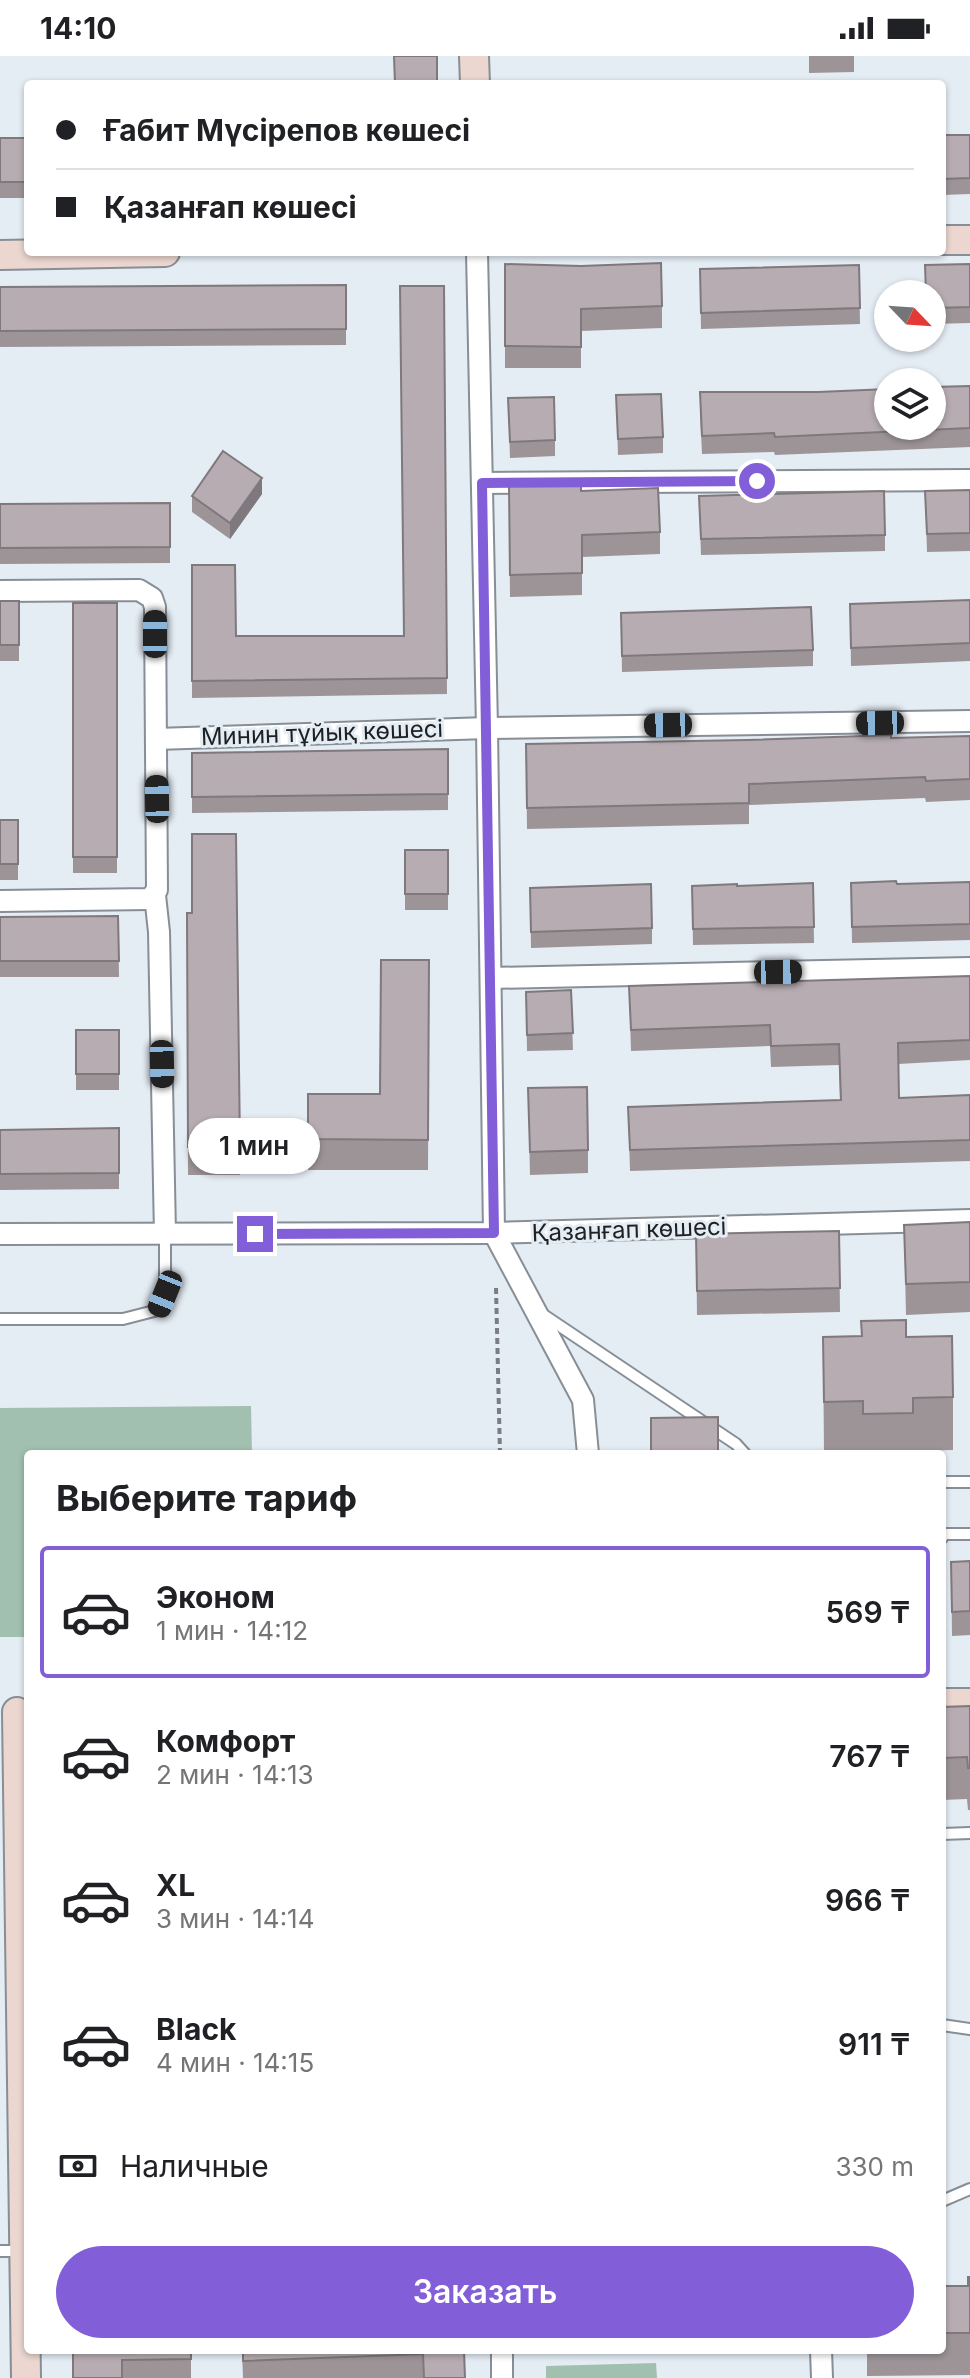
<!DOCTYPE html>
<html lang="ru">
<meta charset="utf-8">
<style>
:root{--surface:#fff;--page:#f2f2f2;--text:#202124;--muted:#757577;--line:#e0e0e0;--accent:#825ed8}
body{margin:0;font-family:Inter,sans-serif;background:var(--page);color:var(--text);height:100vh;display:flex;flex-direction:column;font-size:30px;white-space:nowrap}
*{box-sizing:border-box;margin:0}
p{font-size:26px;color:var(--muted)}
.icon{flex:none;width:44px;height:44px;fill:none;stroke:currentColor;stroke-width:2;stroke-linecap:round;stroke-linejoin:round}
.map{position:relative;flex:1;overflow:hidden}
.side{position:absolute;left:24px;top:1394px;width:922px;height:904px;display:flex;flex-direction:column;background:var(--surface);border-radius:8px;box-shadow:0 2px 6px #0004}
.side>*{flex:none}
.banner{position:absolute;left:24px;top:24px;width:922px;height:176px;border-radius:8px;box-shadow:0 2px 6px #0004;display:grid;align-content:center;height:176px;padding:0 32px;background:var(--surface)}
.needle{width:52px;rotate:115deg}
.tools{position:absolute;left:874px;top:224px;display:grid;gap:16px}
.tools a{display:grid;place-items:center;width:72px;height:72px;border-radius:50%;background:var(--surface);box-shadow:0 2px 6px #0004;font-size:40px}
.end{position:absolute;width:36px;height:36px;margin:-18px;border:10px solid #825ed8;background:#fff;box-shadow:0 0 0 4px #fff}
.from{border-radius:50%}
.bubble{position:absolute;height:56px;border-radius:28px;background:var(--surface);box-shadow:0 2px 6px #0004;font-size:26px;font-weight:600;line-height:56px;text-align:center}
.car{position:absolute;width:24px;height:48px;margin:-24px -12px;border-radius:10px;box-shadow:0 0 6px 2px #0007;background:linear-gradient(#222 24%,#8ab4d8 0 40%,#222 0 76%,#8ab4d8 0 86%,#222 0)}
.banner b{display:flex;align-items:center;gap:28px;height:76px;font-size:30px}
.banner b+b{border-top:2px solid var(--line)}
.banner i{width:20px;height:20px;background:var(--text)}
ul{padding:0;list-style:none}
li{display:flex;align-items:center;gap:24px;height:132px;margin:0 16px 12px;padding:0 16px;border:4px solid transparent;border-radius:8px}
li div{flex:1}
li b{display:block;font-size:30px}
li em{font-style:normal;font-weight:600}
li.on{border-color:var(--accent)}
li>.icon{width:72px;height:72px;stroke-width:1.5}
h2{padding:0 32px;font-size:36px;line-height:96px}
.pay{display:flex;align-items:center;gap:20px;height:88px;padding:0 32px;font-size:30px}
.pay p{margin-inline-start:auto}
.primary-button{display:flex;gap:16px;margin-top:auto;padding:16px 32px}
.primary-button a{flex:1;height:92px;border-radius:48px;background:var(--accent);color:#fff;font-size:32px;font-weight:600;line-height:92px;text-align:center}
.status{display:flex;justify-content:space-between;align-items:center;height:56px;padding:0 40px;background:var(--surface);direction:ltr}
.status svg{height:22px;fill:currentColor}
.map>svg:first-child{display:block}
</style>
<div class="status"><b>14:10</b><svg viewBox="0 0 49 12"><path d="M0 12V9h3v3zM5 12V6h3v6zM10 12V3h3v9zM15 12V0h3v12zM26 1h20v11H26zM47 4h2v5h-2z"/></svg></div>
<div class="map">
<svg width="970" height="2322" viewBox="0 0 970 2322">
<rect width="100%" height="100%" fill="#e4ecf4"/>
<!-- green -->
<g fill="#a1c0af">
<polygon points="251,1350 252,1398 28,1398 28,1581 0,1581 0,1352"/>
<polygon points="656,2307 657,2322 546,2322 546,2310"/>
</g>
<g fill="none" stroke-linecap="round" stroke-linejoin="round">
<defs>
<g id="lane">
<polyline points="542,1258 736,1388 745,1398"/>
<polyline points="0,1263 123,1263 158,1254 165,1238 165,1178"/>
<polyline points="942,1426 970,1426"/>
<polyline points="942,1482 944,1478 970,1478"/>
<polyline points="942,1778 970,1777"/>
<polyline points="942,1969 970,1973"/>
<polyline points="942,2145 970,2133"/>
<polyline points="0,2195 22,2195"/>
</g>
<g id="street">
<polyline points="477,196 487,672 494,1177 583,1344 588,1398"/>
<polyline points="482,427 970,424"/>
<polyline points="0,535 139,534 152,542 155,551 157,834 150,843 0,845"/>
<polyline points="156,683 487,672 970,665"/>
<polyline points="155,839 159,876 165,1178"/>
<polyline points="491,922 970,912"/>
<polyline points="0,1178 494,1177 970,1164"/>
<polyline points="821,2294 822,2322"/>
<polyline points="502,2322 502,2294"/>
</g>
<g id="secondary">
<polyline points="474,0 475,28"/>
<polyline points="942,184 970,184"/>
<polyline points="0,199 165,196"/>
<polyline points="942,1647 970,1647"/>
<polyline points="17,1656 26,2322"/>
</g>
</defs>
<!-- lane casing -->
<use href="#lane" stroke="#878e95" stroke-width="14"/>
<!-- street casing -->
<use href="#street" stroke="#878e95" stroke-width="24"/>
<!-- secondary casing -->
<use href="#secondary" stroke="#878e95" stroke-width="32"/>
<!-- path -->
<polyline stroke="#797e84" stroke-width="4" stroke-dasharray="6 4" stroke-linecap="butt" points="496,1232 500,1398"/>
<!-- lane -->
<use href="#lane" stroke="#fff" stroke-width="10"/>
<!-- street -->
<use href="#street" stroke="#fff" stroke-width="20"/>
<!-- secondary -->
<use href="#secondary" stroke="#ebd6d0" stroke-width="28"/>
</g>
<!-- wall -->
<g fill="#9d9498">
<polygon points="809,0 854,0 854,16 809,17"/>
<polygon points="942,79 970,79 970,138 942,139"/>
<rect x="0" y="82" width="28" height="60"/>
<polygon points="505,208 581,210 662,250 662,272 581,275 581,312 505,312"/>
<polygon points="970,208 970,267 932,268 932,238"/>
<polygon points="859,209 860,268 701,273 700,213"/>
<polygon points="346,229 346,289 0,291 0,231"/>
<polygon points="444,230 447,638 192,642 192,509 236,580 403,580"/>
<polygon points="970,330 970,391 775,399 774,396 702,398 700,355 818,336"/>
<polygon points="616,339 663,381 663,397 618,399"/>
<polygon points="508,342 555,384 555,400 510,402"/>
<polygon points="509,430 581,435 660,476 660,498 582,501 582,539 510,541"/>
<polygon points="970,434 970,495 927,496 925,435"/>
<polygon points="262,438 230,483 192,456 192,440"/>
<polygon points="699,440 885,479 885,495 701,499"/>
<polygon points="170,447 170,507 0,508 0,448"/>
<polygon points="970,544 970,605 851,610 850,548"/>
<rect x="0" y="545" width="19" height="60"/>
<rect x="73" y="547" width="44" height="270"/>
<polygon points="621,557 813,594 813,610 622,616"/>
<polygon points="970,680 970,744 926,746 925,742 749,749 749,768 527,773 526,688 891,682"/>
<polygon points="448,693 448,754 192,757 192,697"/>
<rect x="0" y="764" width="18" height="60"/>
<polygon points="236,778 240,1119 188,1119 187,857 192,857"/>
<rect x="405" y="794" width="43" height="60"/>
<polygon points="970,826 970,884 852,887 851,827 897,828"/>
<polygon points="813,827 814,887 693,889 692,830 737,830"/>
<polygon points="530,832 652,872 652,888 531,892"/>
<polygon points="118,860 119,921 0,921 0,861"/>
<polygon points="429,904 428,1114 308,1114 308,1038 380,1038"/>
<polygon points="970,920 970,1004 898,1008 899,1042 970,1039 970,1105 630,1115 628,1051 840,1044 839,1009 771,1011 770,990 631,995 629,930"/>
<polygon points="571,934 573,994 527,995 526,936"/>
<rect x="76" y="974" width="43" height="60"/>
<polygon points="528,1032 588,1094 588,1117 530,1119"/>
<polygon points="119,1072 119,1133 0,1134 0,1074"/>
<polygon points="970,1166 970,1256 906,1259 904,1169"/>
<polygon points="839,1175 840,1256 697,1259 696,1178"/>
<polygon points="823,1281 906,1281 953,1341 953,1394 913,1395 913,1398 824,1398"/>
<polygon points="970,1505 970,1579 952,1580 951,1506"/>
<polygon points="970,1650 970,1754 968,1754 967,1743 942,1744 942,1651"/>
<polygon points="970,2221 970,2319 867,2320 867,2294 942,2294 942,2230 968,2230"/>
<rect x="73" y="2294" width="118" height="28"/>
<polygon points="242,2294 464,2294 465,2322 243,2322"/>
</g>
<!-- shaded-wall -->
<polygon fill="#7f787c" points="262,422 262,438 230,483 230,467"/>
<!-- building -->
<g fill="#b6acb1" stroke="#7f787c" stroke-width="2">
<polygon points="394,0 437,0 437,28 395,28"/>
<polygon points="942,79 970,79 970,122 942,123"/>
<rect x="0" y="82" width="28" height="44"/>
<polygon points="661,207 662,250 581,253 581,291 505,290 505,208 581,210"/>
<polygon points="970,208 970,251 932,252 932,238 926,238 925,209"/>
<polygon points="859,209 860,252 701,257 700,213"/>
<polygon points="346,229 346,273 0,275 0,231"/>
<polygon points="400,230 444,230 447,622 192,625 192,509 235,509 236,580 404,580"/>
<polygon points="970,330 970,372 775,381 774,377 702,380 700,336 818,336 888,333 888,370 932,370 932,331"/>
<polygon points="661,338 663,381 618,383 616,339"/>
<polygon points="554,341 555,384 510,386 508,342"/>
<polygon points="223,395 262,422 230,467 192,440"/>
<polygon points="581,428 581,435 658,432 660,476 582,479 582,517 510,519 509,430"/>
<polygon points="970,434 970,477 927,478 925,435"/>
<polygon points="884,435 885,479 701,483 699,440"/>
<polygon points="170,447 170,491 0,492 0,448"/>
<polygon points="970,544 970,587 851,592 850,548"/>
<rect x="0" y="545" width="19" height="44"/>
<rect x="73" y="547" width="44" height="254"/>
<polygon points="811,551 813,594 622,600 621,557"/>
<polygon points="891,679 891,682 970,680 970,723 926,725 925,721 749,728 749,747 527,752 526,688 747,684"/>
<polygon points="448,693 448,738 192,741 192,697"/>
<rect x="0" y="764" width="18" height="44"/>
<polygon points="192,778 236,778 240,1090 188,1091 187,857 192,857"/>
<rect x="405" y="794" width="43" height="44"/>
<polygon points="896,825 897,828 970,826 970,868 852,871 851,827"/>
<polygon points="813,827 814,871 693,873 692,830 737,828 737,830"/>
<polygon points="651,828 652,872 531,876 530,832"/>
<polygon points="118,860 119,905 0,905 0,861"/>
<polygon points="381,904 429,904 428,1084 308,1083 308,1038 380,1038"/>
<polygon points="970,920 970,984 898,987 899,1042 970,1039 970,1084 630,1094 628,1051 841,1044 839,988 771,990 770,969 631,974 629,930"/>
<polygon points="571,934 573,977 527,979 526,936"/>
<rect x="76" y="974" width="43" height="44"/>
<polygon points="587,1031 588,1094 530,1096 528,1032"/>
<polygon points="119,1072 119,1117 0,1118 0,1074"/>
<polygon points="970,1166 970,1226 906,1228 904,1169"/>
<polygon points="839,1175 840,1232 697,1235 696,1178"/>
<polygon points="906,1264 906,1281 952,1280 953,1341 913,1342 913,1357 863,1358 863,1345 824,1346 823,1281 862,1280 861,1265"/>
<polygon points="718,1361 718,1398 651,1398 651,1362"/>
<polygon points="970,1505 970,1555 952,1556 951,1506"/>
<polygon points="970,1650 970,1712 968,1712 967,1701 942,1702 942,1651"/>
<polygon points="968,2221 970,2221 970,2277 942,2277 942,2230 968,2230"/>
<polygon points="73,2294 191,2294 191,2303 122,2304 122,2322 73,2322"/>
<polygon points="243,2294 464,2294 465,2322 424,2322 423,2298 243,2305"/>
</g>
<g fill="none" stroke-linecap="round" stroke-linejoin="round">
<!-- route -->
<polyline stroke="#825ed8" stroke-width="10" points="255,1178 494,1177 482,427 757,425"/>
</g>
<g text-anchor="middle" stroke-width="6" stroke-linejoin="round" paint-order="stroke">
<!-- street labels -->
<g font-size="24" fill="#1e2124" stroke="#e4ecf4">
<text transform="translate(322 677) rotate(-2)" y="8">Минин тұйық көшесі</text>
<text transform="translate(629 1174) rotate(-2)" y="8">Қазанғап көшесі</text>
</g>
</g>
</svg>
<div class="tools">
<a><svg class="needle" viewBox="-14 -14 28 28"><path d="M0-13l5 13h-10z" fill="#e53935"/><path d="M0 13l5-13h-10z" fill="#757577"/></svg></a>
<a><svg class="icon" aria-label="layers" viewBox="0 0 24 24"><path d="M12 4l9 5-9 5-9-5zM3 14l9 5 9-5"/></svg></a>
</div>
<i class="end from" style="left:757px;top:425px"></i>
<i class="end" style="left:255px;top:1178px"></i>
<div class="bubble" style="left:188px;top:1062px;width:132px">1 мин</div>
<i class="car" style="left:155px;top:578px;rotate:0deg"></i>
<i class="car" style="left:880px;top:667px;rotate:269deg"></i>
<i class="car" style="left:668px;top:669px;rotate:269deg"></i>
<i class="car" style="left:157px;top:743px;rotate:359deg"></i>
<i class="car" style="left:778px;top:916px;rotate:89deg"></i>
<i class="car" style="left:162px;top:1008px;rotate:179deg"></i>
<i class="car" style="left:165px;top:1238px;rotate:202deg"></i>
<div class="banner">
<b><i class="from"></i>Ғабит Мүсірепов көшесі</b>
<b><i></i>Қазанғап көшесі</b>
</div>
<section class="side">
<h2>Выберите тариф</h2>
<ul>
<li class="on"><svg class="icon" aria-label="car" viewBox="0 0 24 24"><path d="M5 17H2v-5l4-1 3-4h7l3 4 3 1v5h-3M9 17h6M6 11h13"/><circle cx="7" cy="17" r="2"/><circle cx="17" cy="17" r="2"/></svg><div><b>Эконом</b><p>1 мин · 14:12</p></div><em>569 ₸</em></li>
<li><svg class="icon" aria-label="car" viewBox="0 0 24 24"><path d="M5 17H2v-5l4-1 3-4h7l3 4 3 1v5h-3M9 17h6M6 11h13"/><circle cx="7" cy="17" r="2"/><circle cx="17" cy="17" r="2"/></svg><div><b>Комфорт</b><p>2 мин · 14:13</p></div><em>767 ₸</em></li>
<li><svg class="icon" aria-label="car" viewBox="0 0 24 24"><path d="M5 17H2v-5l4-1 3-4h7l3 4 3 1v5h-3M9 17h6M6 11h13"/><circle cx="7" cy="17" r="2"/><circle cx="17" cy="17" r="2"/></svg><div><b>XL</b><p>3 мин · 14:14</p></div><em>966 ₸</em></li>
<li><svg class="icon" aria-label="car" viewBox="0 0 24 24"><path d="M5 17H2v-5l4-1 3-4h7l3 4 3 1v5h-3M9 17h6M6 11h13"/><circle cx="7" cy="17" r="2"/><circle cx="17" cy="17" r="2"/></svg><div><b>Black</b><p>4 мин · 14:15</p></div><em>911 ₸</em></li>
</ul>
<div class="pay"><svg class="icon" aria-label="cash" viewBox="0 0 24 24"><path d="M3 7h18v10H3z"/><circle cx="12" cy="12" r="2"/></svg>Наличные<p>330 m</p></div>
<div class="primary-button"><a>Заказать</a></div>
</section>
</div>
